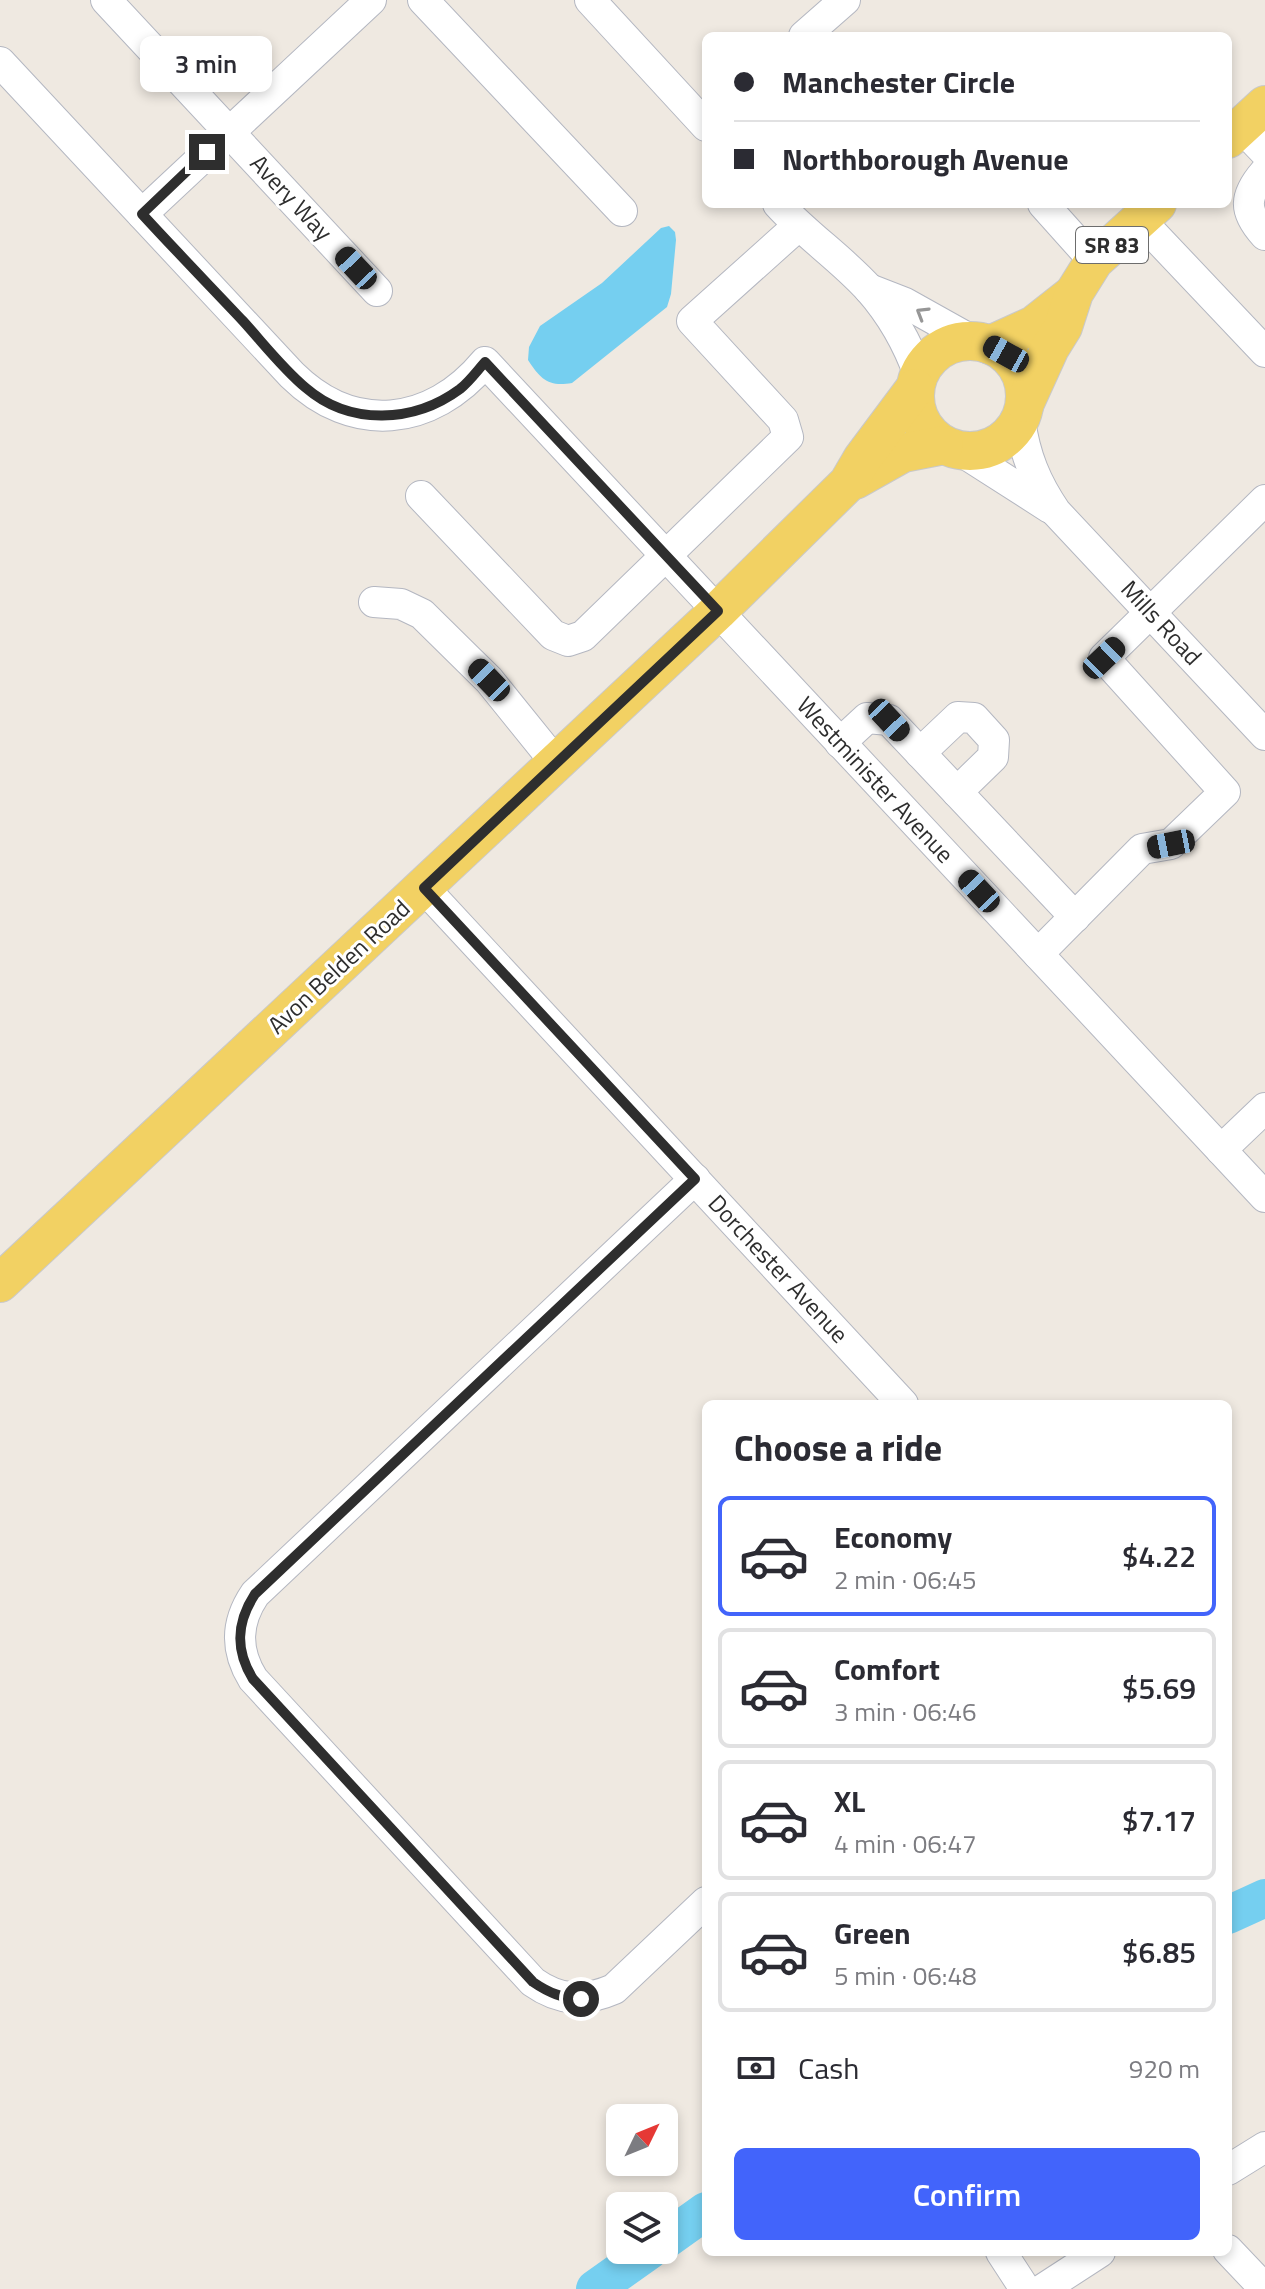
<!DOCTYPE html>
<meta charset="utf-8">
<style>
:root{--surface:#fff;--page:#f7f7f7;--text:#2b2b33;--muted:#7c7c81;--line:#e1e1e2;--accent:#4264fb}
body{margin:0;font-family:"Titillium Web",sans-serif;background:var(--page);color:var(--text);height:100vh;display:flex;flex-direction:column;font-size:30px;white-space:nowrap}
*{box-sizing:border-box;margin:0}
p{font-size:26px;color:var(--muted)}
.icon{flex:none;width:44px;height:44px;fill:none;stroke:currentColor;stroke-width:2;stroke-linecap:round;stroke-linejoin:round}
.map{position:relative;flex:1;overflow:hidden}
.details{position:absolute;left:702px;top:1400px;width:530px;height:856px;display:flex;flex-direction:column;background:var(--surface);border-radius:12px;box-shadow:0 4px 12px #0003}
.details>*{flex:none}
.top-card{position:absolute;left:702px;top:32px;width:530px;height:176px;border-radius:12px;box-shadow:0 4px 12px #0003;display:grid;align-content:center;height:176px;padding:0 32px;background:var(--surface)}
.needle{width:52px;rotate:47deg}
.fabs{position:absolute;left:606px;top:2104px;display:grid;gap:16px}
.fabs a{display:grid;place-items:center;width:72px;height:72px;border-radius:12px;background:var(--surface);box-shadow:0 4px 12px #0003;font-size:40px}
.end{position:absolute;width:36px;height:36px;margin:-18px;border:10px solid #2e2e2e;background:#fff;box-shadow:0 0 0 4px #fff}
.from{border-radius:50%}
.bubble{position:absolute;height:56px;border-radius:12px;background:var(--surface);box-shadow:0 4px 12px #0003;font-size:26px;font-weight:600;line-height:56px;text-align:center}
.car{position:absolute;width:24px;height:48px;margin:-24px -12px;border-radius:10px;box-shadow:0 0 6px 2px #0007;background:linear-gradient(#222 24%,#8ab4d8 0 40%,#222 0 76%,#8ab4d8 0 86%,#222 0)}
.top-card b{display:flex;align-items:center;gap:28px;height:76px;font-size:30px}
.top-card b+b{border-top:2px solid var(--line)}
.top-card i{width:20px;height:20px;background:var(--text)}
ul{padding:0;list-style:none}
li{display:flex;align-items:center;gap:24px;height:120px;margin:0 16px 12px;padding:0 16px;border:4px solid var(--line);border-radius:12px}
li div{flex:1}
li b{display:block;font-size:30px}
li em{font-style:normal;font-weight:600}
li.active{border-color:var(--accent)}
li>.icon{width:72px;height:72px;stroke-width:1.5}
h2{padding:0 32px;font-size:36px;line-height:96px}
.pay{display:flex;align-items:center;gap:20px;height:88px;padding:0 32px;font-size:30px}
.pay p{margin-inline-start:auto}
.button{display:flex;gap:16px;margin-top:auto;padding:16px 32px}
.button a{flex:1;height:92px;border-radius:12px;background:var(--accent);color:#fff;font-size:32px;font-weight:600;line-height:92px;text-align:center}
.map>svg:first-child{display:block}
</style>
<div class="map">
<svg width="1265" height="2289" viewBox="0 0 1265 2289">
<rect width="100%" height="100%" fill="#efe9e1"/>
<!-- water -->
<path fill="#75cff0" d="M 669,226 L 675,232 L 676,240 L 671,294 L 667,307 L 572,383 C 549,387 541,380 528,360 L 529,347 L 540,326 L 602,283 L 661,228 Z"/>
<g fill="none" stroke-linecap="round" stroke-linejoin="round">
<!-- river -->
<g stroke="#75cff0" stroke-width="38">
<polyline points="1228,1915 1265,1898"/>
<polyline points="664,2241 706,2211"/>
<polyline points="595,2289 650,2250"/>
</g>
<defs>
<g id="minor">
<polyline points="106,0 377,291"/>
<polyline points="423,0 622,211"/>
<polyline points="590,0 706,126"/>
<polyline points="804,36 845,0"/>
<path d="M 0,62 L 292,375 C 353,435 431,427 485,362 L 1265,1197"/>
<polyline points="1241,127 1265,152"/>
<path d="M 1265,172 C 1244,196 1243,211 1265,235"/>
<path d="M 778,204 C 806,235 841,258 869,289 C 891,314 908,344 919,375"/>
<polyline points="1043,204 1094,261"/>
<polyline points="142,214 371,0"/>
<polyline points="1140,220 1265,352"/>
<polyline points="869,289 905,303 973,341"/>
<path d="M 1020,420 C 1025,456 1036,483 1056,512 L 1265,735"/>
<polyline points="961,451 1050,508"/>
<polyline points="421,496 553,635 568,641 583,636 788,437 783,420 692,321 798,226"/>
<polyline points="374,602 401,604 422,614 489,680 556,763"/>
<polyline points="840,743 867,718 889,720 1075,917"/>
<polyline points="920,753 958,717 974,718 994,740 993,757 957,792"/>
<polyline points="424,888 903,1404"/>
<polyline points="1038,954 1142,849 1171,844 1225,792 1104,658 1265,500"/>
<polyline points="1221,1150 1265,1108"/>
<path d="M 695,1179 L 255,1594 C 236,1622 235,1650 253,1679 L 533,1982 C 560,2001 584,2002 614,1989 L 706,1902"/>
<polyline points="1228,2170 1265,2147"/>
<polyline points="1228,2250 1265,2289"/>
<polyline points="1001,2252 1025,2289"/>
<polyline points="1043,2289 1100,2252"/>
</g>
<g id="major">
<polyline points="1228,139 1265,105"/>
<circle cx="970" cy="396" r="55"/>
<polyline points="990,345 1034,325 1072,295"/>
<polyline points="1025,403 1050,348 1063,327 1074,293 1094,261 1157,204"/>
<polyline points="855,480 903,453 944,445"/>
<polyline points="0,1283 718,611 848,483 862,459 915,388"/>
</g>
</defs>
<!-- minor casing -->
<use href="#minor" stroke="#b4b7c1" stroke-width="32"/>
<!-- major casing -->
<use href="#major" stroke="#c9c9c9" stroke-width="40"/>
<!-- minor -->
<use href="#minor" stroke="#fff" stroke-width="30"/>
<!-- major -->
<use href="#major" stroke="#f2d163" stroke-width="38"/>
</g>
<!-- one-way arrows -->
<defs><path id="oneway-chevron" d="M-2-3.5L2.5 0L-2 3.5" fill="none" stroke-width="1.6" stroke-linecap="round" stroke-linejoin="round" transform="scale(2)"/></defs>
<use stroke="#969696" href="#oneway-chevron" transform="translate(922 313) rotate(-149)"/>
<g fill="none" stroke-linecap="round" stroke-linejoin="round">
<!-- route -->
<path stroke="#2e2e2e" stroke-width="10" d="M 207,152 L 142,214 C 175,250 209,285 243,321 C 263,343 283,369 306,388 C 350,426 414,423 460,389 C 469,382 477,371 485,362 L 718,611 L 424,888 L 695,1179 L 255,1594 C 236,1623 235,1650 253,1679 L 533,1982 C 549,1993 562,1998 581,1999"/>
</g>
<g text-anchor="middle" stroke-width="6" stroke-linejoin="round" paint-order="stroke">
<!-- shield labels -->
<rect fill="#fff" stroke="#6d6d6d" stroke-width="2" x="1076" y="227" width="72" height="36" rx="6"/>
<g font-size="22" font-weight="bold" fill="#2e2e2e">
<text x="1112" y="253">SR 83</text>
</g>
<!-- street labels -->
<g font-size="24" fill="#2e2e2e" stroke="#fff">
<text transform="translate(291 198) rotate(47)" y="8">Avery Way</text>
<text transform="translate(1161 623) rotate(47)" y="8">Mills Road</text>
<text transform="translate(875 780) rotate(47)" y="8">Westminister Avenue</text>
<text transform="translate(339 967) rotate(-43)" y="8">Avon Belden Road</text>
<text transform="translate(778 1269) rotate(47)" y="8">Dorchester Avenue</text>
</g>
</g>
</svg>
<div class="fabs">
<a><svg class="needle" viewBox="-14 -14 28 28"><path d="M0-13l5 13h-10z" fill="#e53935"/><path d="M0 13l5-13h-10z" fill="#7c7c81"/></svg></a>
<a><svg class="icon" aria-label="layers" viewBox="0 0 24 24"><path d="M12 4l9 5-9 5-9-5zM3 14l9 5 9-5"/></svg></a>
</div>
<i class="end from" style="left:581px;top:1999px"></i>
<i class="end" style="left:207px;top:152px"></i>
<div class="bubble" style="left:140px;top:36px;width:132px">3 min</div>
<i class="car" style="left:356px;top:268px;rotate:317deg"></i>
<i class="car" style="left:1006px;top:354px;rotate:299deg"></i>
<i class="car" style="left:1104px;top:658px;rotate:46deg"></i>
<i class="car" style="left:489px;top:680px;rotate:316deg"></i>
<i class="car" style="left:889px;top:720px;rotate:137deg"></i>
<i class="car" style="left:1171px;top:844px;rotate:259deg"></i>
<i class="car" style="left:979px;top:891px;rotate:317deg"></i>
<div class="top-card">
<b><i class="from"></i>Manchester Circle</b>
<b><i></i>Northborough Avenue</b>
</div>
<section class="details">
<h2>Choose a ride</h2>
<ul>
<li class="active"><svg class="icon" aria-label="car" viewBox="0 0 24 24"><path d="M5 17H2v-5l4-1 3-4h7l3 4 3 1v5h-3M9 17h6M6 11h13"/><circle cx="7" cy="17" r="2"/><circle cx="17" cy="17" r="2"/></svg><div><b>Economy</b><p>2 min · 06:45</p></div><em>$4.22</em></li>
<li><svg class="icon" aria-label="car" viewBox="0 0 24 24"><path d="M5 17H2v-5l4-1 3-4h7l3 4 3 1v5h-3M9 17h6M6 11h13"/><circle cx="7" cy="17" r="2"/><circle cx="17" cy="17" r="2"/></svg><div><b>Comfort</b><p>3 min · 06:46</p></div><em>$5.69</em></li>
<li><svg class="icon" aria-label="car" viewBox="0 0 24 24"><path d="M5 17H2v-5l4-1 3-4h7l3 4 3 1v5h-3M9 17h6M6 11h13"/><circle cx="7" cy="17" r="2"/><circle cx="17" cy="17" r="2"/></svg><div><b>XL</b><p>4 min · 06:47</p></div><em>$7.17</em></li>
<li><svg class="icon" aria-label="car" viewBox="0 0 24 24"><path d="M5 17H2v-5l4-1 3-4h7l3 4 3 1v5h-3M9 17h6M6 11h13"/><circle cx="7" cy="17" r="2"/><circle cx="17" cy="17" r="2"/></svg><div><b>Green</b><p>5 min · 06:48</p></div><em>$6.85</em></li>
</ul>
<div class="pay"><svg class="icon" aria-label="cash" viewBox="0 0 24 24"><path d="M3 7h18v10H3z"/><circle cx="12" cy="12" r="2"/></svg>Cash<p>920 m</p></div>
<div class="button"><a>Confirm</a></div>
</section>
</div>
